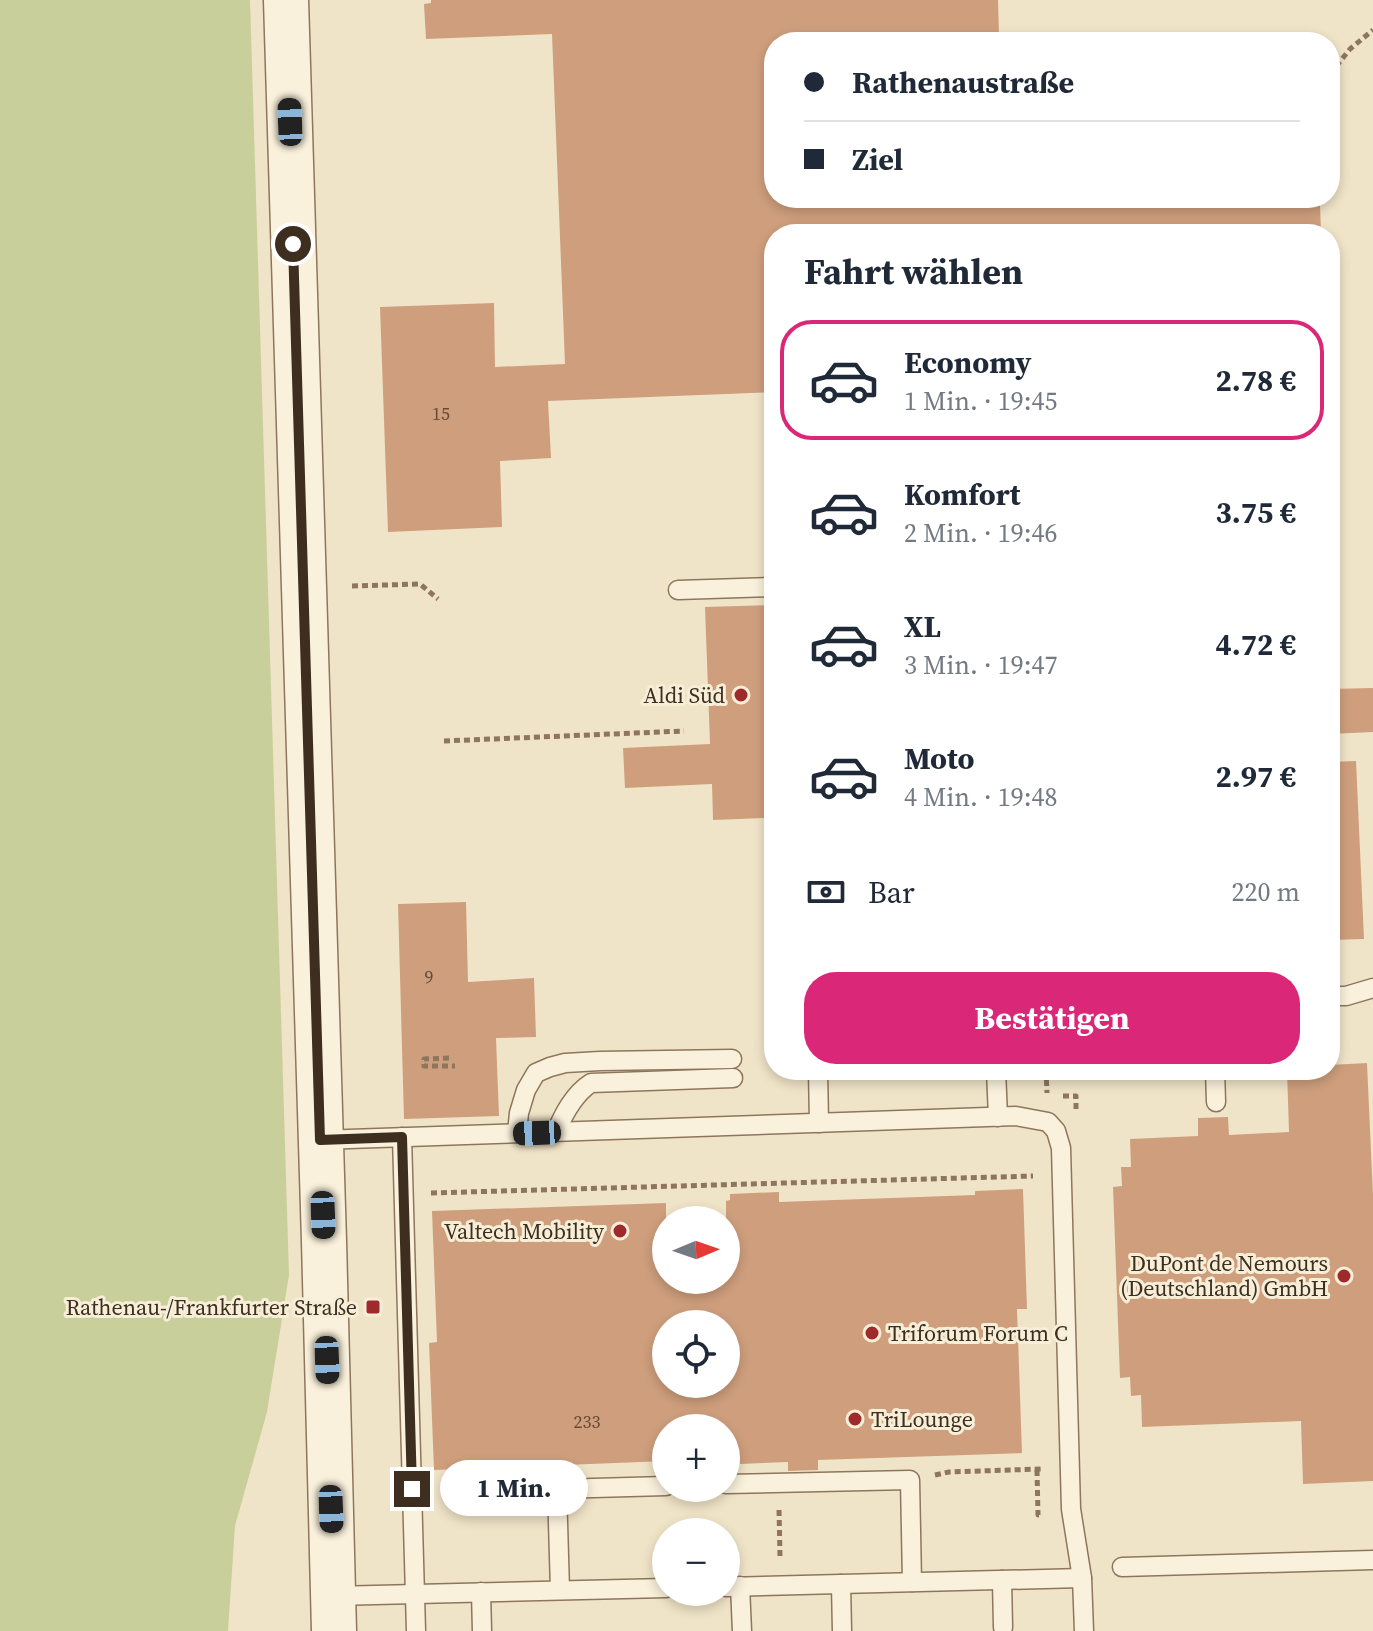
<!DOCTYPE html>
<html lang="de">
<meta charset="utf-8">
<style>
:root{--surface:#fff;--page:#f2f2f3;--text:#1f2937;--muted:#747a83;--line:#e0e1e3;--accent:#db2777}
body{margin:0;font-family:"Source Serif 4",serif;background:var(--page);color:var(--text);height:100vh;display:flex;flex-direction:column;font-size:30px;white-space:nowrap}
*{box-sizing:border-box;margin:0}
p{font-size:26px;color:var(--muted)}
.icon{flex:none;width:44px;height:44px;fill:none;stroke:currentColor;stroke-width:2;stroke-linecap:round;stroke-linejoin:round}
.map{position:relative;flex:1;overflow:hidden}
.details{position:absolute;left:764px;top:224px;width:576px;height:856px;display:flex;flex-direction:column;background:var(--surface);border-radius:32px;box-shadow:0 4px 12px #0003}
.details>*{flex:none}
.hud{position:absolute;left:764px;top:32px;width:576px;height:176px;border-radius:32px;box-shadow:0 4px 12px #0003;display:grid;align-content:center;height:176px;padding:0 40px;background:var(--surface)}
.needle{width:52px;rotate:88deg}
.buttons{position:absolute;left:652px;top:1206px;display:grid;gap:16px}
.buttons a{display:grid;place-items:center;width:88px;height:88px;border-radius:50%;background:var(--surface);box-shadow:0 4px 12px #0003;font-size:40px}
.end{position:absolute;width:36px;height:36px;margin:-18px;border:10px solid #3d2e20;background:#fff;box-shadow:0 0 0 4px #fff}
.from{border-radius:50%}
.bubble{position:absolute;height:56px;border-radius:28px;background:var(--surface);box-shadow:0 4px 12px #0003;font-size:26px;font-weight:700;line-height:56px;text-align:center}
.car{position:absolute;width:24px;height:48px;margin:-24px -12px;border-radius:10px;box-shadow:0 0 6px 2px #0007;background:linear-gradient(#222 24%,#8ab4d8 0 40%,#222 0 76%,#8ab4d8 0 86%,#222 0)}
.hud b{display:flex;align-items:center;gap:28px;height:76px;font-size:30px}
.hud b+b{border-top:2px solid var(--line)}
.hud i{width:20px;height:20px;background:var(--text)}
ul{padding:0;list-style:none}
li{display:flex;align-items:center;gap:24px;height:120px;margin:0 16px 12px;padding:0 24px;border:4px solid transparent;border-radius:32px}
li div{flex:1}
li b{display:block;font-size:30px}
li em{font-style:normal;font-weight:700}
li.active{border-color:var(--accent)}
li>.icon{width:72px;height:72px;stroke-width:1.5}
h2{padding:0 40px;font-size:36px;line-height:96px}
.pay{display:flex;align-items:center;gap:20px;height:88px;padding:0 40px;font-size:30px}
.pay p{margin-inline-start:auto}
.action{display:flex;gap:16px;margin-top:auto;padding:16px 40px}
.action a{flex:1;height:92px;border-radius:32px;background:var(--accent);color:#fff;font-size:32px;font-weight:700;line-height:92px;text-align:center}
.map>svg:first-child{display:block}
</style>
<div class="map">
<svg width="1373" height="1631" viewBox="0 0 1373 1631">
<rect width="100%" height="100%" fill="#f0e4c8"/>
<!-- green -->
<polygon fill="#c9cf9b" points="0,0 250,0 289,1275 267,1412 235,1526 228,1631 0,1631"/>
<!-- building -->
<g fill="#cf9f7d" fill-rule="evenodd">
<polygon points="431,0 998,0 999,37 951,39 951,42 774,42 774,198 1279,198 1279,204 1320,203 1321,234 774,234 774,392 548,401 551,458 500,461 502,527 388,532 380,307 494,303 495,367 565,364 552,34 426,39 424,4 431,3"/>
<polygon points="774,605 774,810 766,810 766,818 713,820 712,784 625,788 623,748 710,744 705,607"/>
<polygon points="1373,688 1373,732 1330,734 1330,689"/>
<polygon points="1356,761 1364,939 1330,940 1330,762"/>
<polygon points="466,902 468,982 534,978 536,1037 496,1038 499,1116 404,1119 398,904"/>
<polygon points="1367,1063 1373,1195 1373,1481 1303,1484 1301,1421 1142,1427 1141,1395 1131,1396 1130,1377 1120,1378 1113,1187 1122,1186 1121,1167 1131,1167 1130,1139 1198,1136 1198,1118 1228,1117 1229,1135 1289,1132 1287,1070 1330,1070 1330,1065"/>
<path d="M 1023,1189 L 1027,1309 L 1017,1309 L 1022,1453 L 818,1460 L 818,1470 L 788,1471 L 788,1462 L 740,1464 L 740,1458 L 726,1459 L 726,1428 L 666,1428 L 666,1461 L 434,1470 L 429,1343 L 437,1342 L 432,1211 L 666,1203 L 666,1280 L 726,1280 L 726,1201 L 730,1200 L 730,1194 L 779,1192 L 779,1202 L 975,1195 L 975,1191 ZM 666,1324 L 726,1324 L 726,1384 L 666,1384 Z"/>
</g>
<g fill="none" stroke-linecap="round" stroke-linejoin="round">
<defs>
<g id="service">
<polyline points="678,590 774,587"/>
<polyline points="1330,996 1346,996 1373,988"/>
<polyline points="818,1070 819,1123"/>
<polyline points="996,1070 998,1117"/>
<polyline points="1215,1070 1216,1102"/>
<path d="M 556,1132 C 564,1113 574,1094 591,1083 L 733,1078"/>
<polyline points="517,1133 519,1113 526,1090 536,1073 550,1067 565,1063 600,1061 732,1059"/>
<polyline points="402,1137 416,1631"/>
<polyline points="320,1140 1016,1116 1048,1122 1056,1131 1061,1148 1071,1509 1082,1578 1084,1631"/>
<polyline points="726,1484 910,1480 912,1582"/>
<polyline points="1122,1567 1373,1560"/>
<polyline points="1002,1580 1003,1627"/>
<polyline points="841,1584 842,1631"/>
<polyline points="740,1586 742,1631"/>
<polyline points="726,1587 1082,1578"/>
<polyline points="560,1590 557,1489 666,1486"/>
<polyline points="481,1592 482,1631"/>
<polyline points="333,1596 666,1588"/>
</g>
<polyline id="tertiary" points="286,0 324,1241 334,1631"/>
</defs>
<!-- service casing -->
<use href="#service" stroke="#8d765c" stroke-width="21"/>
<!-- tertiary casing -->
<use href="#tertiary" stroke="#8d765c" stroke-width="47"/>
<!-- path -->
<g stroke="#8d765c" stroke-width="5" stroke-dasharray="6 4" stroke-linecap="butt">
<polyline points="1330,74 1350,49 1373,30"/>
<polyline points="352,586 420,584 438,599"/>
<polyline points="444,741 684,731"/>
<polyline points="449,1058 424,1059 424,1066 455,1066"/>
<polyline points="1046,1070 1047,1093"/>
<polyline points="1063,1096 1076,1096 1076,1109"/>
<polyline points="431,1193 1033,1176"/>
<polyline points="1037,1470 1038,1515 1043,1515"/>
<polyline points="935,1475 949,1472 1041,1469"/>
<polyline points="441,1487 517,1485 531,1486"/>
<polyline points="779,1510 780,1556"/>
</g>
<!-- service -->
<use href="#service" stroke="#faf1dc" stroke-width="18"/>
<!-- tertiary -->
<use href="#tertiary" stroke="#faf1dc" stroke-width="44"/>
</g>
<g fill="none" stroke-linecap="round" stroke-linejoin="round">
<!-- route -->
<polyline stroke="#3d2e20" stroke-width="10" points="293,244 320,1140 402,1137 412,1489"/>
</g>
<!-- markers -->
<g fill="#9e2a2b" stroke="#f7eed8" stroke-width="3">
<circle cx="741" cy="695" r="8"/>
<circle cx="620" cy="1231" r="8"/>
<circle cx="1344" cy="1276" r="8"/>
<rect x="365" y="1299" width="16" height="16" rx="4"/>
<circle cx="872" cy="1333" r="8"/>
<circle cx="855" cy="1419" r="8"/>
</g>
<g text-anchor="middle" stroke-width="6" stroke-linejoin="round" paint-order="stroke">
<!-- number labels -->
<g font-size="18" fill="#624a37">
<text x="441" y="420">15</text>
<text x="429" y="983">9</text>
<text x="587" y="1428">233</text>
</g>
<!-- poi labels -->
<g font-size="22" fill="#3d2e20" stroke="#f7eed8" text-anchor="end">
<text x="725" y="703">Aldi Süd</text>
<text x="604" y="1239">Valtech Mobility</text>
<text x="1328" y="1271">DuPont de Nemours<tspan x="1328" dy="25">(Deutschland) GmbH</tspan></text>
<text x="357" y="1315">Rathenau-/Frankfurter Straße</text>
<text x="888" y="1341" text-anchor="start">Triforum Forum C</text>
<text x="871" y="1427" text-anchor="start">TriLounge</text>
</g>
</g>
</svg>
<div class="buttons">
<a><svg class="needle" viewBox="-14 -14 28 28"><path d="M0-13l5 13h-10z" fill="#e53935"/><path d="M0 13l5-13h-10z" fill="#747a83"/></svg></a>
<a><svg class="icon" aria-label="locate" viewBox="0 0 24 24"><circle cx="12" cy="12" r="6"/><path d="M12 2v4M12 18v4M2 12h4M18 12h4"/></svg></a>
<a>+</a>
<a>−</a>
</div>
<i class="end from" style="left:293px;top:244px"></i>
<i class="end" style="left:412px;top:1489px"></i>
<div class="bubble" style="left:440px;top:1460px;width:148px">1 Min.</div>
<i class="car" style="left:290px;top:122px;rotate:358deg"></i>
<i class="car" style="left:537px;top:1133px;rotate:268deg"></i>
<i class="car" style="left:323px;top:1215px;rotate:178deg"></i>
<i class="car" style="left:327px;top:1360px;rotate:178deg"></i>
<i class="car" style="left:331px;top:1509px;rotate:178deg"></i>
<div class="hud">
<b><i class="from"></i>Rathenaustraße</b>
<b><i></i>Ziel</b>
</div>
<section class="details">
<h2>Fahrt wählen</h2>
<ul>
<li class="active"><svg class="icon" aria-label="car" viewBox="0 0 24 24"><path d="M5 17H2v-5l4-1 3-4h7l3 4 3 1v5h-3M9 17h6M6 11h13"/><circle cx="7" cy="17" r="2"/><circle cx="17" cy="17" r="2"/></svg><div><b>Economy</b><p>1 Min. · 19:45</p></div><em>2.78 €</em></li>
<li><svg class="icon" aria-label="car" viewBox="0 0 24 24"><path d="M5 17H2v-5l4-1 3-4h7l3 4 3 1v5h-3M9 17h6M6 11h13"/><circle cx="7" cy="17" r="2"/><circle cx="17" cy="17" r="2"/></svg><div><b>Komfort</b><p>2 Min. · 19:46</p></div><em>3.75 €</em></li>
<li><svg class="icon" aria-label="car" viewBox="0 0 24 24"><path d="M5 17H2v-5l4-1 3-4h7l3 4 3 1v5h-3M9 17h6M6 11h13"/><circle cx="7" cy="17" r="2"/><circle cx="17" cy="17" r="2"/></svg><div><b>XL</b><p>3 Min. · 19:47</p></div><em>4.72 €</em></li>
<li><svg class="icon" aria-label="car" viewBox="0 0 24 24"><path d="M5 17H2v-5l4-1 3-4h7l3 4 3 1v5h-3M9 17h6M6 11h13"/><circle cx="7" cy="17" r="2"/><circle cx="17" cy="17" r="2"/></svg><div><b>Moto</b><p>4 Min. · 19:48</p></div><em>2.97 €</em></li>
</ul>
<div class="pay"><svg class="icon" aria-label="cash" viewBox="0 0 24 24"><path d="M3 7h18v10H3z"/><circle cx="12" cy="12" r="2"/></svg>Bar<p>220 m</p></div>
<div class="action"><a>Bestätigen</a></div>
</section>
</div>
